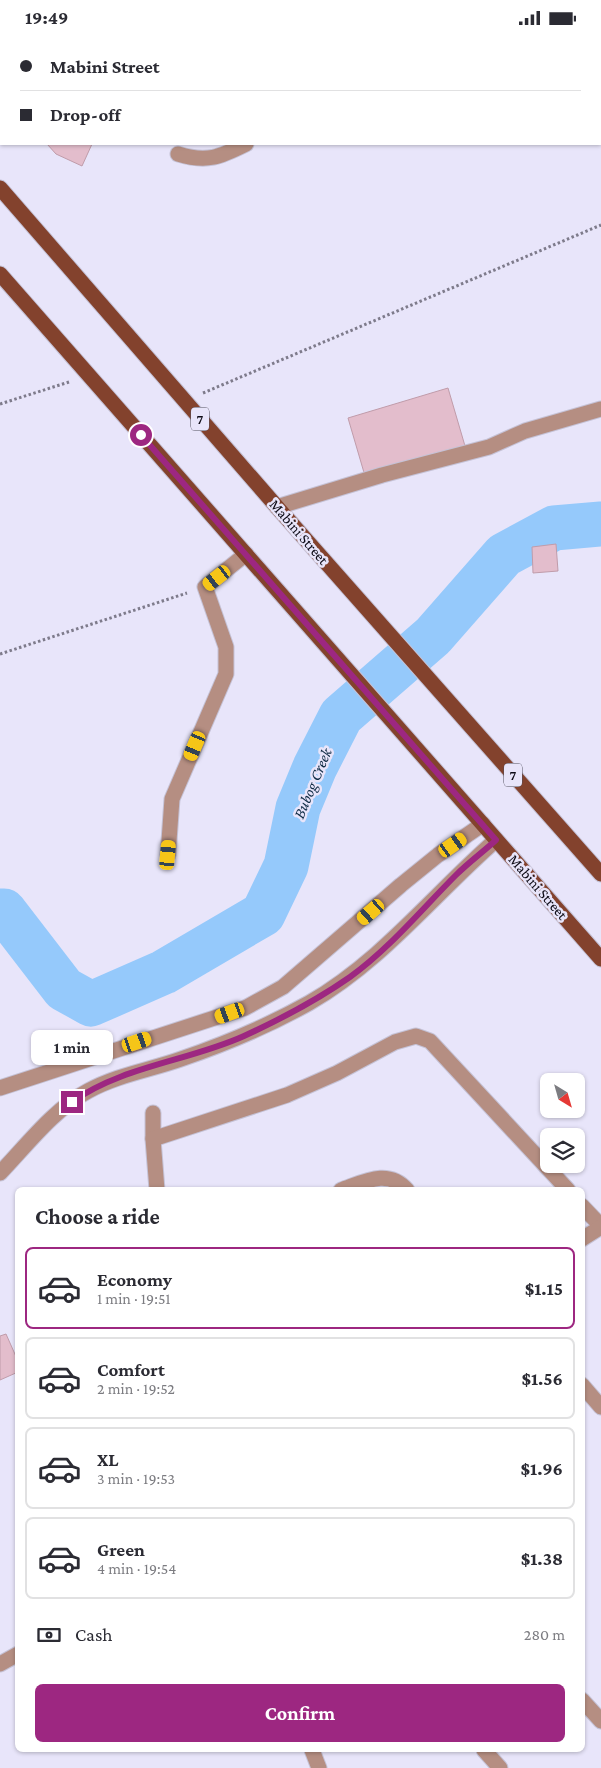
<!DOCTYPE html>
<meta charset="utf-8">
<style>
:root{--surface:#fff;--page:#f7f7f7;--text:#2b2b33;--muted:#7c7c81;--line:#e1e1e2;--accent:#9d2781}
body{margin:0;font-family:"Crimson Pro",serif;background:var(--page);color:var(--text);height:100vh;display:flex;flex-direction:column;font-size:19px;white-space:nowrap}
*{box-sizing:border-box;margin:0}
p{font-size:16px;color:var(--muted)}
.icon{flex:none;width:28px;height:28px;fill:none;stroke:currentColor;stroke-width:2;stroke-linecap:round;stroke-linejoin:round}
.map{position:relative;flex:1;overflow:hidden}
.panel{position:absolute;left:15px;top:1152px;width:570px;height:565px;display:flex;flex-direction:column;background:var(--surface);border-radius:8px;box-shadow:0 1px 4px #0004}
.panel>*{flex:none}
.guide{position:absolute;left:0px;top:0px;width:601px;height:110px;box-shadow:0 1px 4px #0004;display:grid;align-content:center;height:110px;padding:0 20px;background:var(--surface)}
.needle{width:32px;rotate:143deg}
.tools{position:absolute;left:540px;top:1038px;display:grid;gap:10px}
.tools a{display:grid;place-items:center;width:45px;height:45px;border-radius:8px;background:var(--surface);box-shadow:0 1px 4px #0004;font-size:25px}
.end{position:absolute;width:22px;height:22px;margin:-11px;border:6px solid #9d2781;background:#fff;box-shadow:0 0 0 2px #fff}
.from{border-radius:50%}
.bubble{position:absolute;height:35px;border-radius:8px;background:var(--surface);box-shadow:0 1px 4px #0004;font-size:16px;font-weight:700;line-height:35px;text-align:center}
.car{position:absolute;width:15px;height:30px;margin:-15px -8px;border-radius:6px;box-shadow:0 0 4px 1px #0007;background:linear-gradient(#f5c518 24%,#345 0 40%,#f5c518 0 76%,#345 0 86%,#f5c518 0)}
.guide b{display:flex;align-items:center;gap:18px;height:48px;font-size:19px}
.guide b+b{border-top:1px solid var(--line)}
.guide i{width:12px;height:12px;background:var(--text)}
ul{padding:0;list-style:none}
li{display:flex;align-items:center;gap:15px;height:82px;margin:0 10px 8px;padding:0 10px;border:2px solid var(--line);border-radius:8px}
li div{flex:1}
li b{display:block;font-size:19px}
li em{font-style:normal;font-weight:700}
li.on{border-color:var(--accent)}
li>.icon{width:45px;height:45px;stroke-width:1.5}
h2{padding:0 20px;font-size:22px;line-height:60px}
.pay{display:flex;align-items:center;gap:12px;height:55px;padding:0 20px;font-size:19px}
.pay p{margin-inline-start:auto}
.button{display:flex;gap:10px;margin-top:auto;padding:10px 20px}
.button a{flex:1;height:58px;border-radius:8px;background:var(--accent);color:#fff;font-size:20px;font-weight:700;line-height:58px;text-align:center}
.status{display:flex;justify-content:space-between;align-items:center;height:35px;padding:0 25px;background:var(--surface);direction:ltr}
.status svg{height:14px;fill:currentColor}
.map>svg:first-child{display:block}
</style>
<div class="status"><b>19:49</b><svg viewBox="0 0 49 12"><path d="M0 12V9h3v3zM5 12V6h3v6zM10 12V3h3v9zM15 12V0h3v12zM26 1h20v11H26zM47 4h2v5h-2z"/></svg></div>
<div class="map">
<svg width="601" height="1733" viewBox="0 0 601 1733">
<rect width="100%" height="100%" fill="#e8e5fa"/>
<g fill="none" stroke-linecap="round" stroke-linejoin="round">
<!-- river -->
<polyline stroke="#95c9fb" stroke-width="45" points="0,876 4,876 64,954 91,969 164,937 263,879 286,831 298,773 315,732 341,681 433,601 504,520 554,493 601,489"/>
</g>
<!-- building -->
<g fill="#e3bdcc" stroke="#c09caa">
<polygon points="47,109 92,109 82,131 56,119"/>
<polygon points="448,353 465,411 365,441 348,383"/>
<polygon points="556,509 558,536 533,538 532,512"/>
<polygon points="6,1299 18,1326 18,1337 0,1345 0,1301"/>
</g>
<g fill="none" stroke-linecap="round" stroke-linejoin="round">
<defs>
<g id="minor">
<polyline points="386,0 386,1"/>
<polyline points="555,0 555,1"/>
<polyline points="7,1 10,0"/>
<polyline points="85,1 88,0"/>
<polyline points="472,1 475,0"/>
<polyline points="0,50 1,49"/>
<path d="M 178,119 C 207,128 220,122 246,109"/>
<polyline points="277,472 382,440 489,412 525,396 601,374"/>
<polyline points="168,820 172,764 226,639 226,612 205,552 246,519"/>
<polyline points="0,1053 245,973 283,952 401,850 438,820 483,789"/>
<polyline points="153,1078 153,1104"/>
<path d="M 0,1138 C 26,1111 54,1074 88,1056 C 117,1040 150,1035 181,1024 C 225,1009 268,991 309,968 C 382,926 433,860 496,805"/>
<polyline points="157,1155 153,1104 287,1060 337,1038 395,1007 416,1001 430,1006 568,1155"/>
<path d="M 341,1155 C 364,1147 388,1133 407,1155"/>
<polyline points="582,1171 601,1191"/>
<polyline points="582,1204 601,1192"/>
<polyline points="582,1350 601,1372"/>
<polyline points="0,1629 18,1619"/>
<polyline points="582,1665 601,1686"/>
<polyline points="312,1715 319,1733"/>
<polyline points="484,1715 500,1733"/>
</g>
<g id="major">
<polyline points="0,153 277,472 601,839"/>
<polyline points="0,239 601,924"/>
</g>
</defs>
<!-- minor casing -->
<use href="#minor" stroke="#c5c2d6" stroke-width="17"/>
<!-- major casing -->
<use href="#major" stroke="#c5c2d6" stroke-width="17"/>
<!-- path -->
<g stroke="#7e7b8b" stroke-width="3" stroke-dasharray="2.5 2.5" stroke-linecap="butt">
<polyline points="203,358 601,190"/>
<polyline points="0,369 69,347"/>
<polyline points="0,619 187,558"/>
</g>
<!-- minor -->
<use href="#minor" stroke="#b58e82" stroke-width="15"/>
<!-- major -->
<use href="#major" stroke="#83422d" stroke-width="15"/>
</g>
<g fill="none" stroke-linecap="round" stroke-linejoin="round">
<!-- route -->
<path stroke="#9d2781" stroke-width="6" d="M 72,1067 C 122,1031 189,1026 244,1001 C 281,984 317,965 350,942 C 390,913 422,874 456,840 C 469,827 483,817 496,805 L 141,400"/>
</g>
<g text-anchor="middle" stroke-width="5" stroke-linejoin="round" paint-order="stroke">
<!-- shield labels -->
<g fill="#e8e5fa" stroke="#4f4c5a" stroke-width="1">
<rect x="191" y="372.5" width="18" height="23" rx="4"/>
<rect x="504" y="728.5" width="18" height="23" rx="4"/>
</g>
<g font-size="14" font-weight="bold" fill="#0d0b16">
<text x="200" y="389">7</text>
<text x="513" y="745">7</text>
</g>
<!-- street labels -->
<g font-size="15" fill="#0d0b16" stroke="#e8e5fa">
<text transform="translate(299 497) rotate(49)" y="5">Mabini Street</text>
<text transform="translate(538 852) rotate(49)" y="5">Mabini Street</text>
</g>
<!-- water labels -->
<g font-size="16" font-style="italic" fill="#102c45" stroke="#e8e5fa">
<text transform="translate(312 748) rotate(-67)" y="6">Bubog Creek</text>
</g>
</g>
</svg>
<div class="tools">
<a><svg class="needle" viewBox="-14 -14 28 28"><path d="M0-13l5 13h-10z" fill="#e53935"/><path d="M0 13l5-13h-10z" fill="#7c7c81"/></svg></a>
<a><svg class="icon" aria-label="layers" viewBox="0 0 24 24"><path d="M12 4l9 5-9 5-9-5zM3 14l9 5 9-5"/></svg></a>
</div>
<i class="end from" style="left:141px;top:400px"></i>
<i class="end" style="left:72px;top:1067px"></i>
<div class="bubble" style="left:31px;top:995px;width:82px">1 min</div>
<i class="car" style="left:217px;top:543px;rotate:232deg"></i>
<i class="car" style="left:195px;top:711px;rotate:203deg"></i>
<i class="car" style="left:453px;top:810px;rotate:55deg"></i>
<i class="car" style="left:168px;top:820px;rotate:5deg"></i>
<i class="car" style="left:371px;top:877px;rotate:229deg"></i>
<i class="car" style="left:230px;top:978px;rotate:250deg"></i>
<i class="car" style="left:137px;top:1007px;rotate:71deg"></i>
<div class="guide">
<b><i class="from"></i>Mabini Street</b>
<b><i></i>Drop-off</b>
</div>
<section class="panel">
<h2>Choose a ride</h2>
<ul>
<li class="on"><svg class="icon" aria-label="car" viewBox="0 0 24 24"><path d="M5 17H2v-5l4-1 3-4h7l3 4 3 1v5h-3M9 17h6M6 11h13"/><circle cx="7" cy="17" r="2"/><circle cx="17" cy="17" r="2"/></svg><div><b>Economy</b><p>1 min · 19:51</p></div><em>$1.15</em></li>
<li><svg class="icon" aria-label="car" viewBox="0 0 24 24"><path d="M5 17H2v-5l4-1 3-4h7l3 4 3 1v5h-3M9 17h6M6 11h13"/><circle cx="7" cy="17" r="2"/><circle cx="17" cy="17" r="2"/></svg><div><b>Comfort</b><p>2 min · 19:52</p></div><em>$1.56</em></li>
<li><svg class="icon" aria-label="car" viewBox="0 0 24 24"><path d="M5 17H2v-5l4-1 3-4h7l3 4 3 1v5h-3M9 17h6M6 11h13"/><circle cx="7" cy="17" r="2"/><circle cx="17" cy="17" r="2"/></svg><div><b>XL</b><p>3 min · 19:53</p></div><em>$1.96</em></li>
<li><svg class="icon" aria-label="car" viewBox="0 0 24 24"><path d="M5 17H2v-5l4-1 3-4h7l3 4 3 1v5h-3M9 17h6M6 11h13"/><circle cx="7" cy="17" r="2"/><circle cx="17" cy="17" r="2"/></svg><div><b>Green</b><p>4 min · 19:54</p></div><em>$1.38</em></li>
</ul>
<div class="pay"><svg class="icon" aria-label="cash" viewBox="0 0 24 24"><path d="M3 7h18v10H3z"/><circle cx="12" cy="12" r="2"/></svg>Cash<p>280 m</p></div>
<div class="button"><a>Confirm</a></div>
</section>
</div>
